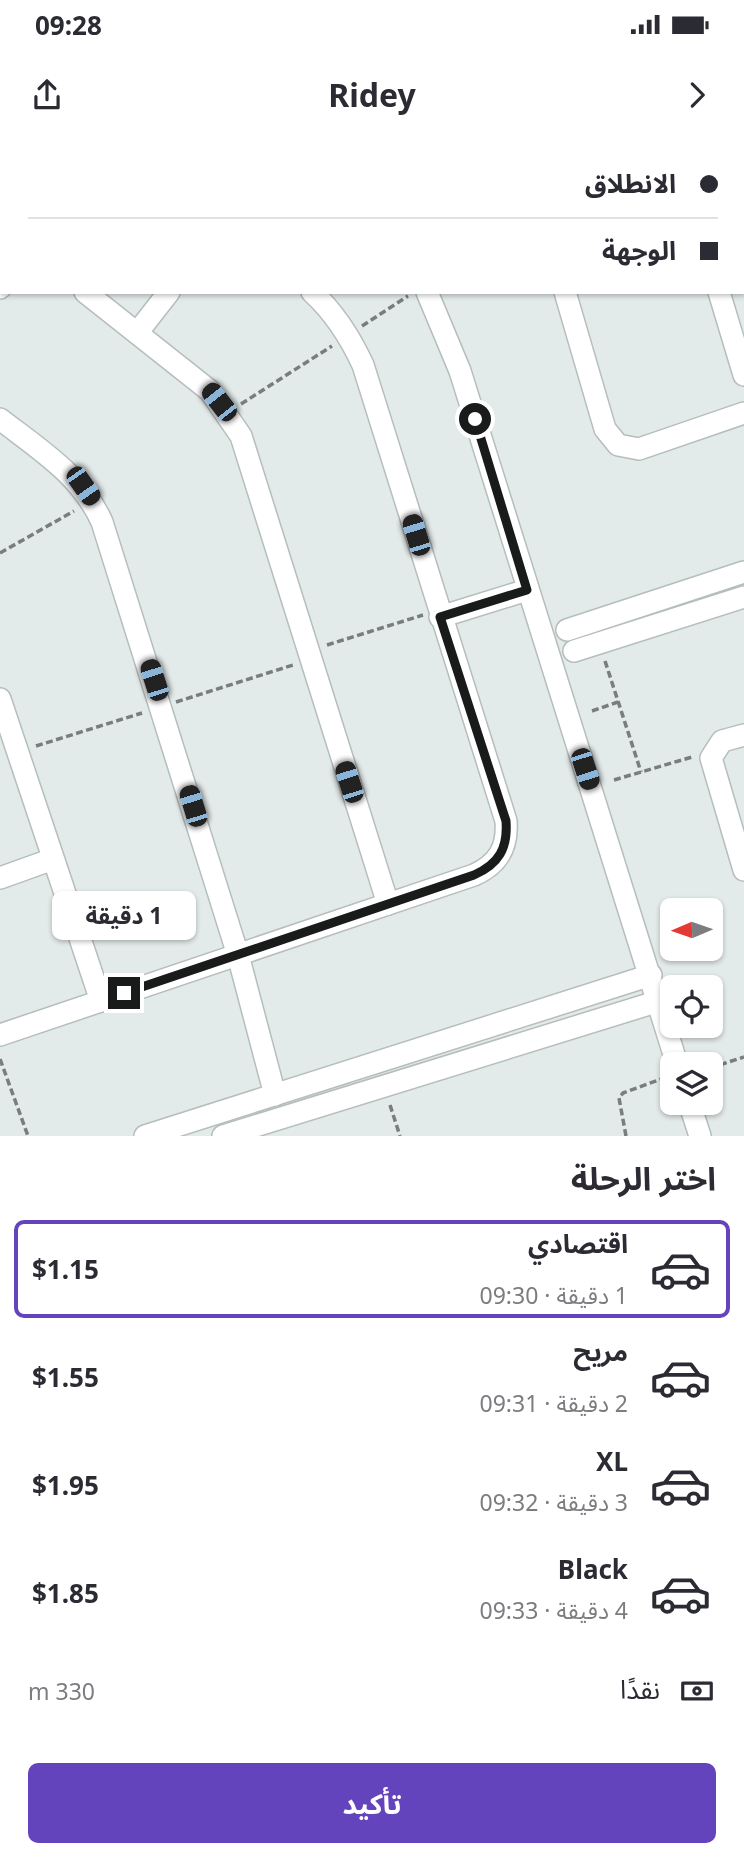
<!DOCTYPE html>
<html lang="ar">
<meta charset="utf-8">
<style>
:root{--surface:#fff;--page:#f2f2f3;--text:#2b2b33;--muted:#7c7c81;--line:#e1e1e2;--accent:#6444bd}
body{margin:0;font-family:"Noto Sans","Noto Sans Arabic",sans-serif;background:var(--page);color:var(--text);direction:rtl;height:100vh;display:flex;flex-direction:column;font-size:26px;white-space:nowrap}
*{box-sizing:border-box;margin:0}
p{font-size:23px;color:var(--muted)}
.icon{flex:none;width:38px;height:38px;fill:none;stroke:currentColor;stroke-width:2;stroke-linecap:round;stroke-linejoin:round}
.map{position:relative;height:996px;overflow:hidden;direction:ltr}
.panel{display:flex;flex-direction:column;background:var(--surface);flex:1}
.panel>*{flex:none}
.hud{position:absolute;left:0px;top:0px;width:746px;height:154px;box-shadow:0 2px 5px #0004;direction:rtl;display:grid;align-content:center;height:154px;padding:0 28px;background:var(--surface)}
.needle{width:46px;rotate:268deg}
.tools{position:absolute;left:660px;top:758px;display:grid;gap:14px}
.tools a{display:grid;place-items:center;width:63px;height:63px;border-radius:10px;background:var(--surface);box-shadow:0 2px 5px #0004;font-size:35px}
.end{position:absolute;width:32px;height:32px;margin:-16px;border:9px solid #191b1b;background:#fff;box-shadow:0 0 0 4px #fff}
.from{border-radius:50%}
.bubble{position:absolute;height:49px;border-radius:10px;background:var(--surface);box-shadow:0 2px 5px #0004;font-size:23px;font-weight:700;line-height:49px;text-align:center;direction:rtl}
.car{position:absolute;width:21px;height:42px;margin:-21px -10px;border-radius:9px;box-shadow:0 0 5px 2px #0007;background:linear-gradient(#222 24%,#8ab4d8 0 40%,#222 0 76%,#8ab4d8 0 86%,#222 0)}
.hud b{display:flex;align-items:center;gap:24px;height:66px;font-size:26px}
.hud b+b{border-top:2px solid var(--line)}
.hud i{width:18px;height:18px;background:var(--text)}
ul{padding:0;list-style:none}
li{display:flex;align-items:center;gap:21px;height:98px;margin:0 14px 10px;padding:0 14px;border:4px solid transparent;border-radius:10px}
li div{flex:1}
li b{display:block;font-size:26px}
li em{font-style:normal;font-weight:700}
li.selected{border-color:var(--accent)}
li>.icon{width:63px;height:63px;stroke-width:1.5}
h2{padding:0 28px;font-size:32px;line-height:84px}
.pay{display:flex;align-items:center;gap:18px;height:77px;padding:0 28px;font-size:26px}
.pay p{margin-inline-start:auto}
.primary-button{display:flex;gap:14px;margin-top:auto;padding:14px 28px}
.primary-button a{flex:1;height:80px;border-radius:10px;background:var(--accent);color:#fff;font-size:28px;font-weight:700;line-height:80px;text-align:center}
.status{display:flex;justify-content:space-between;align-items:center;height:49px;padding:0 35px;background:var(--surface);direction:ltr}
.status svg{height:19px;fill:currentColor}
header{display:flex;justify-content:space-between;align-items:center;height:91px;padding:0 28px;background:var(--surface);font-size:32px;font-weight:700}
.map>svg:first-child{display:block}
</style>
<div class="status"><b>09:28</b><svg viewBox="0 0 49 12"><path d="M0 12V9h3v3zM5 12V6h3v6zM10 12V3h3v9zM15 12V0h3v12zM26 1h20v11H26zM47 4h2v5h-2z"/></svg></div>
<header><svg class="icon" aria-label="forward" viewBox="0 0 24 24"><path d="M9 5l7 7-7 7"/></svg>Ridey<svg class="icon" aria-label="share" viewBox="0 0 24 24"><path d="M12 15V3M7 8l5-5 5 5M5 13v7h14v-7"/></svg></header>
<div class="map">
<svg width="744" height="996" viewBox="0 0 744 996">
<rect width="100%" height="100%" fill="#e3eaea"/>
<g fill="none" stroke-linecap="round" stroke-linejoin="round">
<defs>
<g id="minor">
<polyline points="123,0 125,2"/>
<polyline points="273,0 275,2"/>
<polyline points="471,0 473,2"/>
<polyline points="672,0 673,2"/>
<polyline points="0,86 2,88"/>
<polyline points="0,148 2,146"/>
<polyline points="85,152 210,251 241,296 388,764"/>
<polyline points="427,152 460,231 677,924"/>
<polyline points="565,152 605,289 618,305 639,309 744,273"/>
<polyline points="719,152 744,235"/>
<polyline points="137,193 169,152"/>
<path d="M 0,279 C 40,310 81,335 102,382 L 238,815 L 275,955"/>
<polyline points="440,477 527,450"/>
<polyline points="567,490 744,432"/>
<polyline points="574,511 744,457"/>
<polyline points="0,559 101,861"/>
<polyline points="744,595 722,601 711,618 744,730"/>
<polyline points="0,738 53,719"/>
<path d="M 0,895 L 474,735 C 499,724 508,707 506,681 L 363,225 C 350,197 335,173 312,152"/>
<polyline points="689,962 700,996"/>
<polyline points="145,996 651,835"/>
<polyline points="223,996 659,861"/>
</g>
</defs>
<!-- minor casing -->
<use href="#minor" stroke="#b6bdbd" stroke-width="24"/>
<!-- path -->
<g stroke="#797d7d" stroke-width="3.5" stroke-dasharray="7 3.5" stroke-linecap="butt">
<polyline points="362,186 408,156"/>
<polyline points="241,264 332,206"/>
<polyline points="0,413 74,371"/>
<polyline points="327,505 423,475"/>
<polyline points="605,521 641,632"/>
<polyline points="176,562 293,525"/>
<polyline points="592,571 618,562"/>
<polyline points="36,606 142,573"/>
<polyline points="614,640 692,617"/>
<polyline points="0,919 28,996"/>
<polyline points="710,928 744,917"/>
<polyline points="390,965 400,996"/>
<polyline points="626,996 619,958 623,953 664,938"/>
</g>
<!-- minor -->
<use href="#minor" stroke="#fff" stroke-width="21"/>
</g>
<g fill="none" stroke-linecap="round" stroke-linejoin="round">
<!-- route -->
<path stroke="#191b1b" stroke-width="9" d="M 124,853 L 474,735 C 499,724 508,708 506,681 L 440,477 L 527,450 L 475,279"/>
</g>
</svg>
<div class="tools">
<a><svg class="needle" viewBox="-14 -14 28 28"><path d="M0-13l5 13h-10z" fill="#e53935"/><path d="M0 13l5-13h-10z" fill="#7c7c81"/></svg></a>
<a><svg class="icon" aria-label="locate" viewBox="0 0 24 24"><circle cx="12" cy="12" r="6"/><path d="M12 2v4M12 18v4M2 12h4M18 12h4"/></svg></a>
<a><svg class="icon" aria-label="layers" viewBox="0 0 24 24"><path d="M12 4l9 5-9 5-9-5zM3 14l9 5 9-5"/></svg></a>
</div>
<i class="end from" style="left:475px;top:279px"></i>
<i class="end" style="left:124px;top:853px"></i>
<div class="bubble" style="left:52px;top:751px;width:144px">1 دقيقة</div>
<i class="car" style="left:219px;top:262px;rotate:322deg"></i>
<i class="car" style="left:83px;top:346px;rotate:145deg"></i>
<i class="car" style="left:416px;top:395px;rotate:343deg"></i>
<i class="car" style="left:154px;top:540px;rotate:342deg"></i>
<i class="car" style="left:585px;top:629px;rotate:162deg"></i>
<i class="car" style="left:349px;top:642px;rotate:342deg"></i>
<i class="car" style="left:193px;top:666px;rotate:343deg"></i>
<div class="hud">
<b><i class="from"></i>الانطلاق</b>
<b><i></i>الوجهة</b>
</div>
</div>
<section class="panel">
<h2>اختر الرحلة</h2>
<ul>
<li class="selected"><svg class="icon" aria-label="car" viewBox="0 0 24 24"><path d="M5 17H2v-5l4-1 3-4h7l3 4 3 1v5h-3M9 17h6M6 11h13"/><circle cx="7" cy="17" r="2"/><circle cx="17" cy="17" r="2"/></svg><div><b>اقتصادي</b><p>1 دقيقة · 09:30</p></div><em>$1.15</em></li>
<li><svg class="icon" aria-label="car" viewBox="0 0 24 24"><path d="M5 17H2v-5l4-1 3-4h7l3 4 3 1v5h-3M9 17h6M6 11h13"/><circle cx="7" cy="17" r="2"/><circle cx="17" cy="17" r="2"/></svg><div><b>مريح</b><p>2 دقيقة · 09:31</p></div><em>$1.55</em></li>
<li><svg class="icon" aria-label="car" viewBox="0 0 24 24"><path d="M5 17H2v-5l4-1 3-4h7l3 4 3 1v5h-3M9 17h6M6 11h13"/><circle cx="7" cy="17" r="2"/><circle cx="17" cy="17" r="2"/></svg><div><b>XL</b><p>3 دقيقة · 09:32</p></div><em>$1.95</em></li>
<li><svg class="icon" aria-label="car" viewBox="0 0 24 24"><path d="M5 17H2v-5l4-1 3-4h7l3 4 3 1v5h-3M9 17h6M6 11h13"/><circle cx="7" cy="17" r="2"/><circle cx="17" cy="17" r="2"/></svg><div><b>Black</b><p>4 دقيقة · 09:33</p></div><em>$1.85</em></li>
</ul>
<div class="pay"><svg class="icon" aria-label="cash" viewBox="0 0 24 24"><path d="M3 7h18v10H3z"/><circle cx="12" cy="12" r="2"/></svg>نقدًا<p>330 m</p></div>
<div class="primary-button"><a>تأكيد</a></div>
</section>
